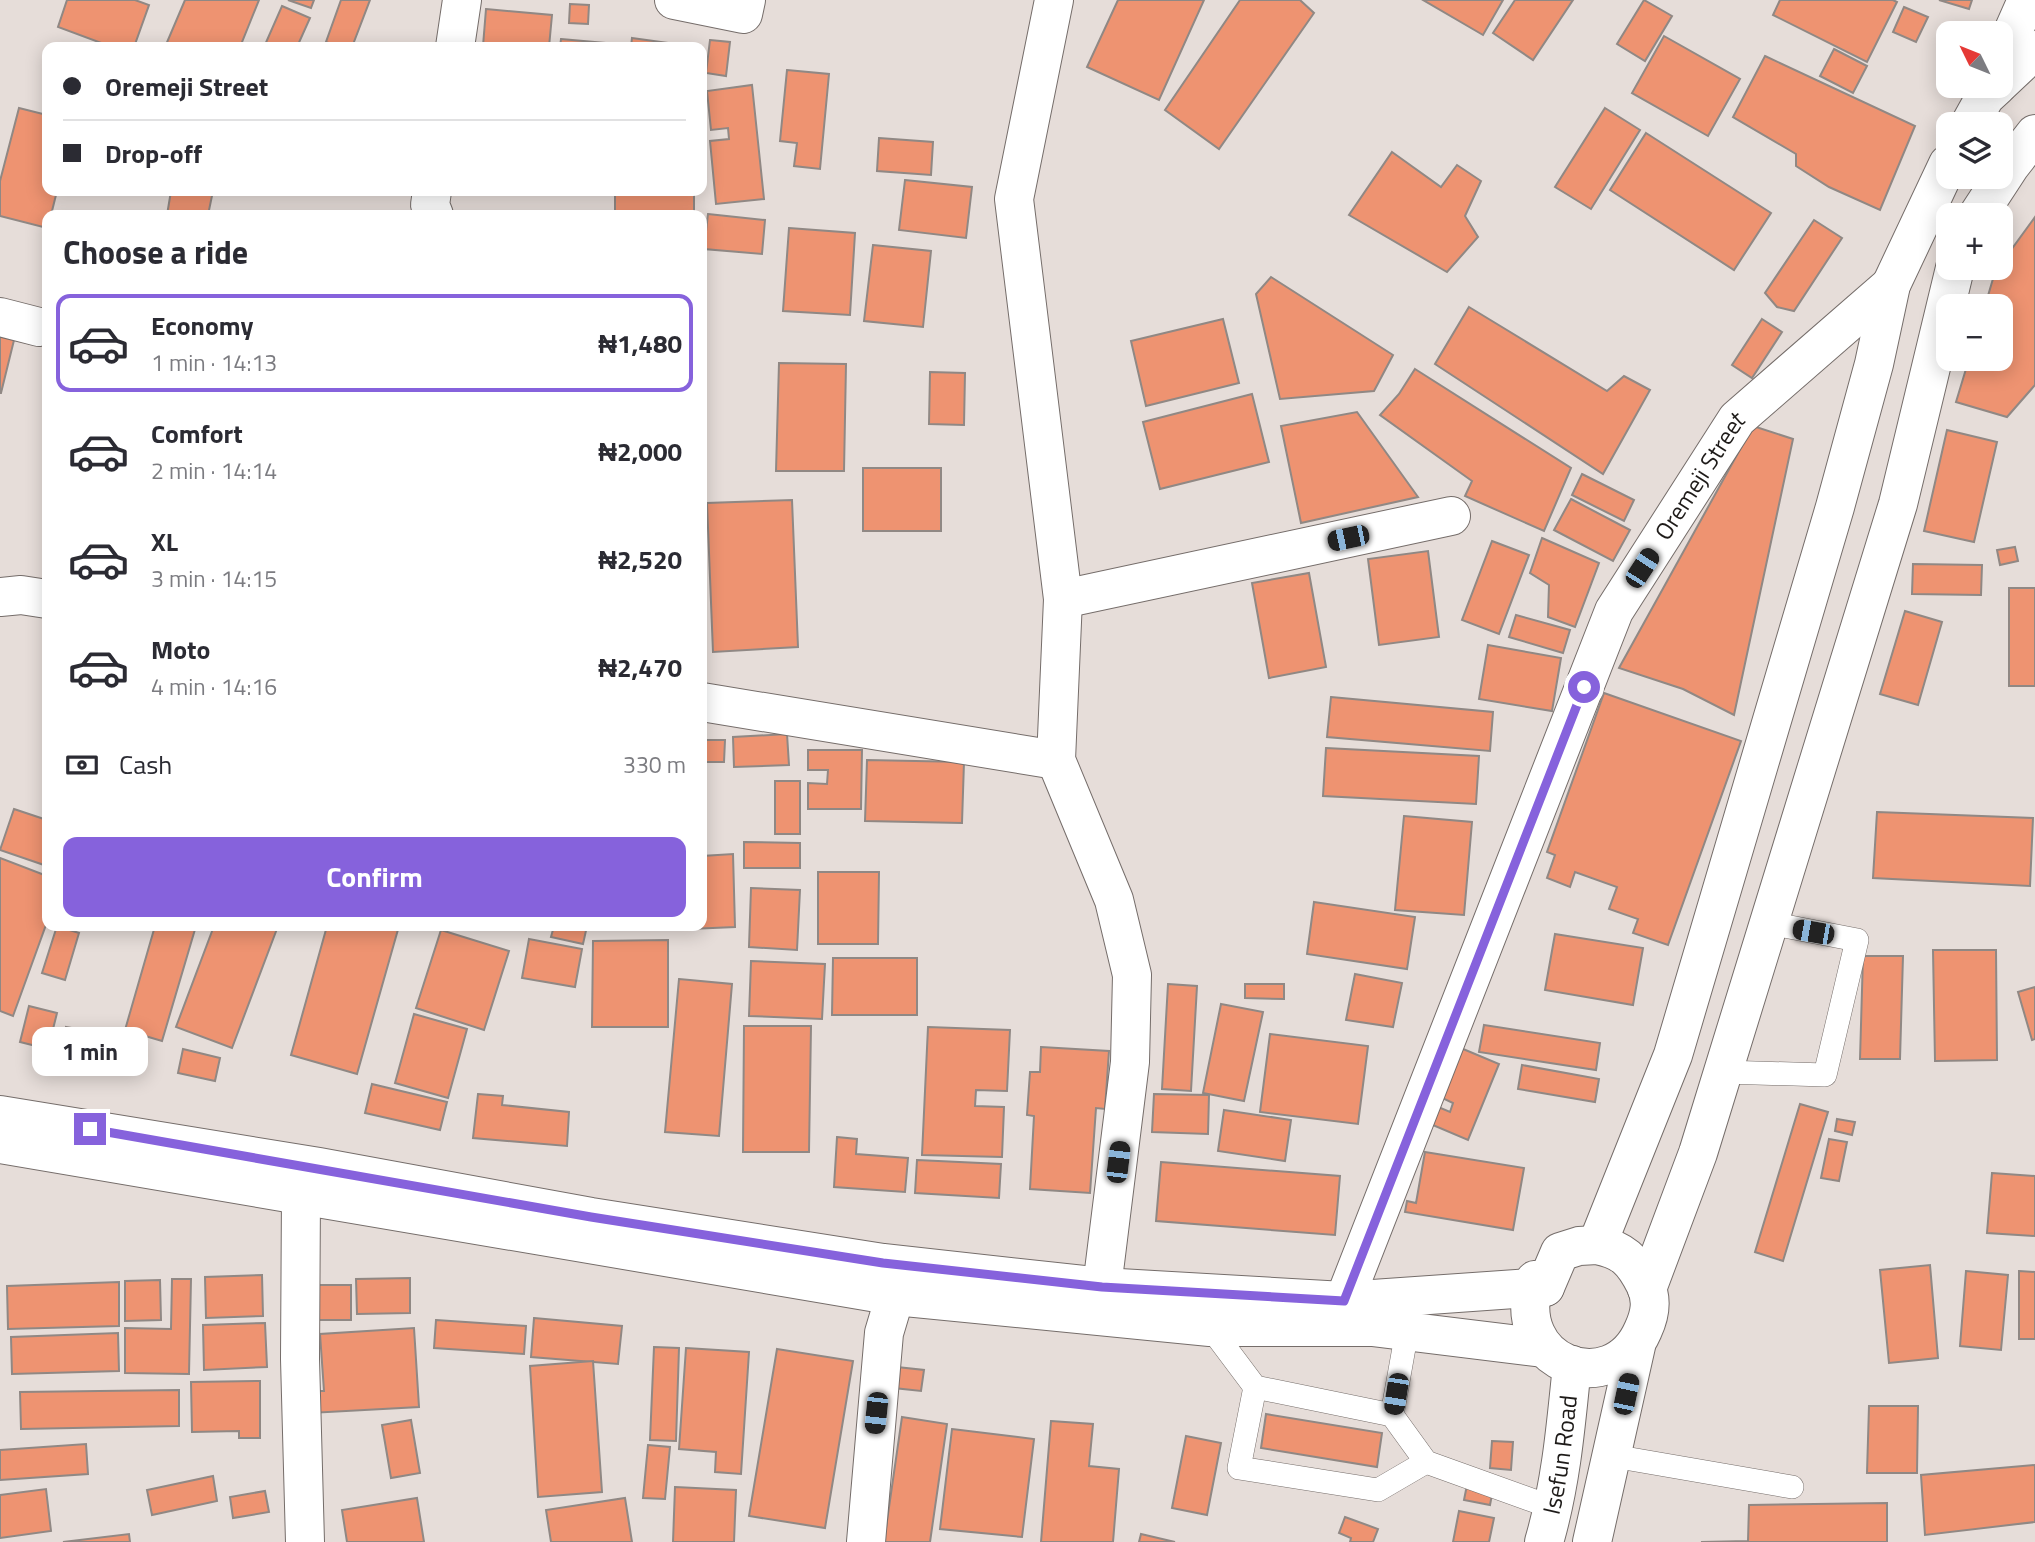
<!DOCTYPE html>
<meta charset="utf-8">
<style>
:root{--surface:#fff;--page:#f7f7f7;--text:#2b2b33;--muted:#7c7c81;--line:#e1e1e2;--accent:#8662dc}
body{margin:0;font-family:"Titillium Web",sans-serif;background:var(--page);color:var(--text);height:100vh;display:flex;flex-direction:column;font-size:26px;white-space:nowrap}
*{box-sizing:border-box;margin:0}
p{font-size:23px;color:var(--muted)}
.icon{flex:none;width:38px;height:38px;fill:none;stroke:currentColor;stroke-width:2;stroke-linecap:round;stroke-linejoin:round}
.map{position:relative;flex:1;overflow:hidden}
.sheet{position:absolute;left:42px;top:210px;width:665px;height:721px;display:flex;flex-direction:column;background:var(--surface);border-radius:14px;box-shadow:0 4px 18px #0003}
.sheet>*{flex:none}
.top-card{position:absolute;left:42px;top:42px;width:665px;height:154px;border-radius:14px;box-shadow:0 4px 18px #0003;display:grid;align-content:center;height:154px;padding:0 21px;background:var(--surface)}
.needle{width:46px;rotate:313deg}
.buttons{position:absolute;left:1936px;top:21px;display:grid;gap:14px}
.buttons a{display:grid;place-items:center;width:77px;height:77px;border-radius:14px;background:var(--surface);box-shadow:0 4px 18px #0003;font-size:35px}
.end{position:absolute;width:32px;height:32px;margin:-16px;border:9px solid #8662dc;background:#fff;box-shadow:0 0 0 4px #fff}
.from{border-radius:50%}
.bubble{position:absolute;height:49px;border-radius:14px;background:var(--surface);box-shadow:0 4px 18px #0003;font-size:23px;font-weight:700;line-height:49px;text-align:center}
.car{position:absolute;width:21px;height:42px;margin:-21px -10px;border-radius:9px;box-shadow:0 0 5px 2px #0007;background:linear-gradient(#222 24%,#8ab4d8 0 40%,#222 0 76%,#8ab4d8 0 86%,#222 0)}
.top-card b{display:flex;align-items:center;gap:24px;height:66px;font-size:26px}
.top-card b+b{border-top:2px solid var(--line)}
.top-card i{width:18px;height:18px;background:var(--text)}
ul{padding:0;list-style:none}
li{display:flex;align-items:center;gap:21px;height:98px;margin:0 14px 10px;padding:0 7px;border:4px solid transparent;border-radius:14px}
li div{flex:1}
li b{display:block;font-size:26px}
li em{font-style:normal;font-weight:700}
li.on{border-color:var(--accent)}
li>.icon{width:63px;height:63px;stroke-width:1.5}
h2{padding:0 21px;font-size:32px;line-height:84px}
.pay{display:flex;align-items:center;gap:18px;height:77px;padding:0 21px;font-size:26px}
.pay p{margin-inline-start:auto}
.primary-button{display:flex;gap:14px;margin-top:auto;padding:14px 21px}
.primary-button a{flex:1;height:80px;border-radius:14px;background:var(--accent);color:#fff;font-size:28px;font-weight:700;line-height:80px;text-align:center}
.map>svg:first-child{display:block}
</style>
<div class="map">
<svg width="2035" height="1542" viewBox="0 0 2035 1542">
<rect width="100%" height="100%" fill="#e6ddd9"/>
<!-- building -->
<g fill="#ee9371" stroke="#908884" stroke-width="2">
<polygon points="67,0 135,0 149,5 134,47 112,47 58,27"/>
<polygon points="185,0 259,0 240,47 165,47"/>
<polygon points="288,0 314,0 311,8"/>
<polygon points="341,0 370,0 352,47 339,47 326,42"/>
<polygon points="1118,0 1204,0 1159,100 1087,67"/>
<polygon points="1240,0 1300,0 1314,13 1219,149 1165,110"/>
<polygon points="1423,0 1503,0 1483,35"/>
<polygon points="1515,0 1573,0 1533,60 1493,33"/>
<polygon points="1644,0 1672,16 1645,61 1617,44"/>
<polygon points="1780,0 1893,0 1897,2 1867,62 1773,15"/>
<polygon points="1939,0 1972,0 1969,9"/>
<polygon points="570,4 589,5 588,24 569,23"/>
<polygon points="282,6 310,18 297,47 264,47"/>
<polygon points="1904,7 1928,17 1916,42 1893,32"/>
<polygon points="486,9 552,15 549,47 483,46"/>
<polygon points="1664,36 1740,79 1708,136 1632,93"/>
<polygon points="632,38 697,47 631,47"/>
<polygon points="561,39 605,43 605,47 560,47"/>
<polygon points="710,40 730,42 726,76 706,73"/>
<polygon points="1834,49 1867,66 1853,93 1820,76"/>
<polygon points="1765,56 1915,126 1880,210 1829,187 1796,166 1796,154 1733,117"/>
<polygon points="787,70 829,74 820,169 794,166 797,143 780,141"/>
<polygon points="752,85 764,199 716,204 710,141 729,139 728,128 711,130 707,91"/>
<polygon points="19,108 47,115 47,191 57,191 51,215 47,215 47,228 0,216 0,181"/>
<polygon points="1605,108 1640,130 1591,209 1555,187"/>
<polygon points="1646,133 1771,213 1734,270 1610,190"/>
<polygon points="879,138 933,142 931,175 877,171"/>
<polygon points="1392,152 1441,187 1457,165 1481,181 1465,216 1478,237 1447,272 1349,215"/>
<polygon points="905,180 972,187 966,238 899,230"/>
<polygon points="171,191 213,191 208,215 167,215"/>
<rect x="615" y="191" width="79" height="24"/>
<polygon points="708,214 765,220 762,254 704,249"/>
<polygon points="2035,217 2035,385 2007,417 1956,402 1969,359 2000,359 2000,306 1985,306 1995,272"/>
<polygon points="1814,220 1842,238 1794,311 1777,307 1765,293"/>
<polygon points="789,228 855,233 850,315 783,311"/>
<polygon points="873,245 931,251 923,327 864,321"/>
<polygon points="1271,277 1393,355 1374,391 1280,399 1256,294"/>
<polygon points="1469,307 1607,391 1624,376 1650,390 1603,474 1435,364"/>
<polygon points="1223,319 1239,383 1146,406 1131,341"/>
<polygon points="1762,319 1782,332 1752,378 1732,365"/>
<polygon points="0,328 16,332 1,393 0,393"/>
<polygon points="779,363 846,364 844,471 776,471"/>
<polygon points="1415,369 1571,468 1544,531 1465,496 1472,481 1380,415 1399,394"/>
<polygon points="930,372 965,373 964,425 929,424"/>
<polygon points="1252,394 1269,462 1160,489 1143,422"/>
<polygon points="1357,412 1418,497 1301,523 1281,426"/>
<polygon points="1753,426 1793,439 1734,715 1683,689 1619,668"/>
<polygon points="1947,430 1997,442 1974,542 1924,531"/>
<rect x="863" y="468" width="78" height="63"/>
<polygon points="1582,474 1634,500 1624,521 1572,495"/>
<polygon points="1571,499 1630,530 1613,561 1554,530"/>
<polygon points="792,500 798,647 713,652 707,503"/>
<polygon points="1542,538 1599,563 1575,627 1548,617 1549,585 1530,573"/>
<polygon points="1492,541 1529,555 1499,634 1462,620"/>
<polygon points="2015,547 2018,561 2000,565 1997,550"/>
<polygon points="1428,551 1439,637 1379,645 1368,559"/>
<polygon points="1913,564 1982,565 1981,595 1912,594"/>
<polygon points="1309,573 1326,667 1269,678 1252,583"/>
<rect x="2009" y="588" width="26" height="98"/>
<polygon points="1905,611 1942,622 1918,705 1880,694"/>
<polygon points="1516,615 1570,630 1563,653 1509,637"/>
<polygon points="1488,645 1561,658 1552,711 1479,699"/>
<polygon points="1604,693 1741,741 1668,945 1633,933 1638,919 1609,909 1617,887 1575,872 1570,887 1547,878 1555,855 1547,852"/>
<polygon points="1331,697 1493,712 1490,751 1327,737"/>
<polygon points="787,734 789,765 734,767 733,737"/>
<polygon points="702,740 725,740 724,762 702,762"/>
<polygon points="1326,748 1479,756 1476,804 1323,796"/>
<polygon points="808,750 862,750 861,809 808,809 808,783 827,784 828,770 808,770"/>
<polygon points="867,760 964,762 962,823 865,821"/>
<rect x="775" y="781" width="25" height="53"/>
<polygon points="14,809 47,820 47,866 0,850"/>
<polygon points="1877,812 2033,818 2030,886 1873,878"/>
<polygon points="1404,816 1472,822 1464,915 1395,910"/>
<polygon points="744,842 800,843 800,868 744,868"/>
<polygon points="733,854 735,927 667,930 667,926 702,926 702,856"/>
<polygon points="0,858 47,876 47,922 13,1016 0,1011"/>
<polygon points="818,872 879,872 878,944 818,944"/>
<polygon points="751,888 800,890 797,950 749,947"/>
<polygon points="1314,902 1415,917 1407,969 1307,954"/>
<polygon points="57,926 79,933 65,980 42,973"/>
<polygon points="155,926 196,926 162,1041 125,1030"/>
<polygon points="214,926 278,926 232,1048 176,1027"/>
<polygon points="327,926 399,926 357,1074 291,1055"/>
<polygon points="554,926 587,926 583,944 551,937"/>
<polygon points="441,930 509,951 484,1030 416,1008"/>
<polygon points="1555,934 1643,948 1633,1005 1545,990"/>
<polygon points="529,939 582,949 575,987 522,978"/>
<polygon points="668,940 668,1027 592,1027 593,941"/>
<polygon points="1933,950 1996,950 1997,1060 1935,1061"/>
<polygon points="1863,956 1903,956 1900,1059 1860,1059"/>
<polygon points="833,958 917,958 917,1015 832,1015"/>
<polygon points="751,961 825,964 822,1019 749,1016"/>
<polygon points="1355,974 1402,983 1393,1027 1346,1020"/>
<polygon points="679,979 732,984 719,1136 665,1132"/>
<polygon points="1168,984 1197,986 1191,1091 1162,1089"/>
<polygon points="1245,984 1284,984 1284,999 1245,998"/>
<polygon points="2035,987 2035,1039 2032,1040 2018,992"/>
<polygon points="1221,1004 1263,1012 1244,1101 1203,1093"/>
<polygon points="29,1006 57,1013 48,1049 20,1042"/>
<polygon points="414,1014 467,1029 448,1098 395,1083"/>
<polygon points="1484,1025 1600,1043 1596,1070 1479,1052"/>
<polygon points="744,1026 811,1026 809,1152 743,1152"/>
<polygon points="66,1027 128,1038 122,1074 59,1063"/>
<polygon points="928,1027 1010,1030 1007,1091 976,1090 975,1106 1004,1107 1002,1157 922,1155"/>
<polygon points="1270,1034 1368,1046 1358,1124 1260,1112"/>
<polygon points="1456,1046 1499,1064 1468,1140 1428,1123 1436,1106 1450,1112 1453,1103 1436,1095"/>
<polygon points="1041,1047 1109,1051 1105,1109 1096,1108 1090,1193 1030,1189 1034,1116 1027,1115 1030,1072 1040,1072"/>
<polygon points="183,1049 220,1058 215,1081 178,1073"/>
<polygon points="1522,1065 1599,1079 1595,1102 1518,1089"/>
<polygon points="372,1084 447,1102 440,1130 365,1113"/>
<polygon points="478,1094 503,1096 502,1105 569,1112 567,1146 473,1138"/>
<polygon points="1154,1094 1209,1095 1208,1134 1152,1132"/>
<polygon points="1800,1104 1828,1112 1783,1261 1755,1252"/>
<polygon points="1224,1110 1291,1120 1285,1161 1218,1151"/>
<polygon points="1837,1119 1855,1122 1852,1135 1835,1131"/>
<polygon points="837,1137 857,1139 856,1154 908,1158 905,1192 834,1187"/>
<polygon points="1829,1139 1847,1142 1839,1181 1821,1178"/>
<polygon points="1425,1152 1524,1168 1513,1230 1405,1212 1407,1201 1416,1203"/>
<polygon points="917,1160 1001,1164 999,1198 915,1193"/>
<polygon points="1161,1162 1340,1176 1335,1235 1156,1221"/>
<polygon points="1992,1173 2035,1176 2035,1236 1987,1233"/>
<polygon points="1930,1265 1938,1358 1889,1363 1880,1270"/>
<polygon points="1966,1271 2008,1275 2001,1350 1960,1346"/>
<polygon points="2019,1271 2035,1272 2035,1339 2019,1339"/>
<polygon points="262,1275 263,1316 206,1318 205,1277"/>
<polygon points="410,1278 410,1313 357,1314 356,1279"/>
<polygon points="172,1279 191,1279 189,1374 125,1373 125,1328 171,1329"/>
<polygon points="160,1280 161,1320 125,1321 125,1281"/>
<polygon points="119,1282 119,1326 8,1329 7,1286"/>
<rect x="312" y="1285" width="39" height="35"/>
<polygon points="534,1318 622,1326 618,1364 531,1357"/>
<polygon points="436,1320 526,1326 524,1354 434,1348"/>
<polygon points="265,1323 267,1367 204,1370 203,1325"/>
<polygon points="414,1328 419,1407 310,1413 309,1391 324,1391 320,1334"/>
<polygon points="118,1333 119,1371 12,1374 11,1337"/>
<polygon points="654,1347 679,1348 676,1441 650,1440"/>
<polygon points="686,1348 749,1352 741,1474 715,1472 716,1452 679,1449"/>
<polygon points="777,1349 853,1361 825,1528 749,1516"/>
<polygon points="593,1361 602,1492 538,1497 530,1366"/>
<polygon points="897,1367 924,1370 921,1391 894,1388"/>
<polygon points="260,1381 260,1438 239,1438 239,1431 192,1432 191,1382"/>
<polygon points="179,1390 179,1426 21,1429 20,1392"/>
<polygon points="1869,1406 1918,1406 1917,1473 1867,1473"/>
<polygon points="1266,1414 1382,1433 1377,1467 1261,1448"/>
<polygon points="902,1417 947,1424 930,1542 884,1542"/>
<polygon points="411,1420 420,1473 391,1478 382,1425"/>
<polygon points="1051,1421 1093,1424 1089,1466 1119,1469 1113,1542 1041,1542"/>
<polygon points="952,1429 1034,1439 1022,1537 940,1529"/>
<polygon points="1186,1436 1221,1443 1207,1515 1172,1508"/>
<polygon points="1492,1441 1513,1442 1511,1470 1490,1468"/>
<polygon points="86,1444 88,1474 0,1480 0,1450"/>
<polygon points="648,1445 670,1447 665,1499 643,1498"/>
<polygon points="2035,1465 2035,1522 1925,1535 1921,1475"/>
<polygon points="213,1476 217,1501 152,1515 147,1490"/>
<polygon points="1467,1485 1493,1489 1490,1505 1464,1500"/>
<polygon points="675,1487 736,1490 734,1542 673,1542"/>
<polygon points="46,1489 51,1531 0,1538 0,1495"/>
<polygon points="265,1491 269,1512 233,1518 230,1497"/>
<polygon points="417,1498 424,1542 347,1542 342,1510"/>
<polygon points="625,1498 632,1542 551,1542 546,1510"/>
<polygon points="1887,1503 1887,1542 1701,1542 1748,1541 1749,1505"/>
<polygon points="1459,1511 1494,1518 1489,1542 1453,1542"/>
<polygon points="1345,1517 1378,1529 1373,1542 1350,1542 1351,1538 1339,1533"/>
<polygon points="129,1534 130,1542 63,1542"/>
<polygon points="1141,1534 1175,1542 1139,1542"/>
</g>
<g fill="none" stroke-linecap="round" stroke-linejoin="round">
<defs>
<g id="lane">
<polyline points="1723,1072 1825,1075 1857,940 1769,923"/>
<polyline points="1210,1327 1255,1387 1392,1415 1426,1462 1554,1508"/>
<polyline points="1255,1387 1239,1468 1378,1490 1426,1462"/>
<polyline points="1392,1415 1407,1331"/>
<polyline points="1613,1456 1792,1487"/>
</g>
<g id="street">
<polyline points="674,0 743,14 746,0"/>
<polyline points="1054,0 1014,199 1063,599 1056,760 1114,900 1132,975 1130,1062 1102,1287"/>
<polyline points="455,47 462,0"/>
<polyline points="2000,61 2027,0"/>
<polyline points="432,191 430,205 434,215"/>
<polyline points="0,317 39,327"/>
<polyline points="0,597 21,595 47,599"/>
<polyline points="1063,599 1451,516"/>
<polyline points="702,702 1056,760"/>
<polyline points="301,1195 300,1359 305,1542"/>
<path id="s1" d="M 1344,1301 L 1614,611 L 1737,419 L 1891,285"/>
<polyline points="866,1542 884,1333 895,1296"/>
</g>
<g id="secondary">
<polyline points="2000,83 2035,50"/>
<polyline points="1970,124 1985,97 1997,86"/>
<polyline points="1978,215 2010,166 2035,134"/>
<polyline points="0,1115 319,1167 591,1217 883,1263 1102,1287 1344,1301 1545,1287"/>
<polyline points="0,1144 895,1296 1210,1327 1372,1327 1543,1348"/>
<polyline points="1597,1245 1673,1055 1835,507 1874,364 1891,285 1948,164"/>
<path d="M 1597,1245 C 1623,1250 1633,1260 1645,1284 C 1653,1300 1650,1315 1643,1330 C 1612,1402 1507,1364 1535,1280 L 1545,1287 L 1560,1252 L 1579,1246 Z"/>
<polyline points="1647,1289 1698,1153 1898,504 1955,268"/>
<path id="s2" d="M 1544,1542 C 1561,1484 1566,1425 1572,1365"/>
<polyline points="1592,1542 1636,1346"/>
</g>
</defs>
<!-- lane casing -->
<use href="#lane" stroke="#756d6a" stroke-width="24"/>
<!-- street casing -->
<use href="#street" stroke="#756d6a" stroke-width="40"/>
<!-- secondary casing -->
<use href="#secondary" stroke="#756d6a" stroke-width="40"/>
<!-- lane -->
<use href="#lane" stroke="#fff" stroke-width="23"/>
<!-- street -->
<use href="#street" stroke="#fff" stroke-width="38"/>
<!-- secondary -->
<use href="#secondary" stroke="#fff" stroke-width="38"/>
</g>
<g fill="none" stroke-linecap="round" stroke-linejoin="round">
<!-- route -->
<polyline stroke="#8662dc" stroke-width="9" points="90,1129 591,1217 883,1263 1102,1287 1344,1301 1584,687"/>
</g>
<g text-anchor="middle" stroke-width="7" stroke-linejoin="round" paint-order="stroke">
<!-- street labels -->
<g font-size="24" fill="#1e1b19" stroke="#e6ddd9">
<text dy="8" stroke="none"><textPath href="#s1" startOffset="901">Oremeji Street</textPath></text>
<text dy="8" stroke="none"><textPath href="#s2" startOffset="89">Isefun Road</textPath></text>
</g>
</g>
</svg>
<div class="buttons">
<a><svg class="needle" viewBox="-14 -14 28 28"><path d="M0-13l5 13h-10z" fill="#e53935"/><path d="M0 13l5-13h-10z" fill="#7c7c81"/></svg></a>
<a><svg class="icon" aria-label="layers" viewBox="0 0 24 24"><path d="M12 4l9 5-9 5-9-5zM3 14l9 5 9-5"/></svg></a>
<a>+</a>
<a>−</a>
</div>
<i class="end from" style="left:1584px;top:687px"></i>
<i class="end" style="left:90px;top:1129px"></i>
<div class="bubble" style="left:32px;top:1027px;width:116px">1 min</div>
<i class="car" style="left:1348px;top:538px;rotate:258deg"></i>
<i class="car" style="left:1642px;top:568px;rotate:33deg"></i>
<i class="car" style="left:1813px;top:932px;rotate:280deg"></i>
<i class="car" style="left:1118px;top:1162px;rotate:7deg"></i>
<i class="car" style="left:1396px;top:1394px;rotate:189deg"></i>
<i class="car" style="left:1626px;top:1394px;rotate:12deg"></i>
<i class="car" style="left:876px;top:1413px;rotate:186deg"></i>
<div class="top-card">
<b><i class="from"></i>Oremeji Street</b>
<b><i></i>Drop-off</b>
</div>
<section class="sheet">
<h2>Choose a ride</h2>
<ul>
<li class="on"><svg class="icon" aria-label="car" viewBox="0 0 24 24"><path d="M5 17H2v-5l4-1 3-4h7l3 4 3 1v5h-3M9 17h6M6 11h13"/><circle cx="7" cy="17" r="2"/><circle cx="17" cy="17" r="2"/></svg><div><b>Economy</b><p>1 min · 14:13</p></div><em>₦1,480</em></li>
<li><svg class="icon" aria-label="car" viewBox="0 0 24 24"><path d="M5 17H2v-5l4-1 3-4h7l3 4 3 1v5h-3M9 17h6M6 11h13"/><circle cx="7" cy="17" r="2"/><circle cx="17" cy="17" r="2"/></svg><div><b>Comfort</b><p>2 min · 14:14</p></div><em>₦2,000</em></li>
<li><svg class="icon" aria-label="car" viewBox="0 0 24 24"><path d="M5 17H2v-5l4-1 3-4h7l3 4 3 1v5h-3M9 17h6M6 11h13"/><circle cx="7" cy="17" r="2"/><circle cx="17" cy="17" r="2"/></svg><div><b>XL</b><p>3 min · 14:15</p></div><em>₦2,520</em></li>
<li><svg class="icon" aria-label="car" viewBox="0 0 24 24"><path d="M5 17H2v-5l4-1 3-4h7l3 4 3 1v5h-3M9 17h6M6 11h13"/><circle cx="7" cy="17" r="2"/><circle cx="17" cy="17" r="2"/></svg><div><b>Moto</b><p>4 min · 14:16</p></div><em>₦2,470</em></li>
</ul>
<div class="pay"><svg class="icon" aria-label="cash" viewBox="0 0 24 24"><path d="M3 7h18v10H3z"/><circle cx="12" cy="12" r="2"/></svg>Cash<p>330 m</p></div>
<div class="primary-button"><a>Confirm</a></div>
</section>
</div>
